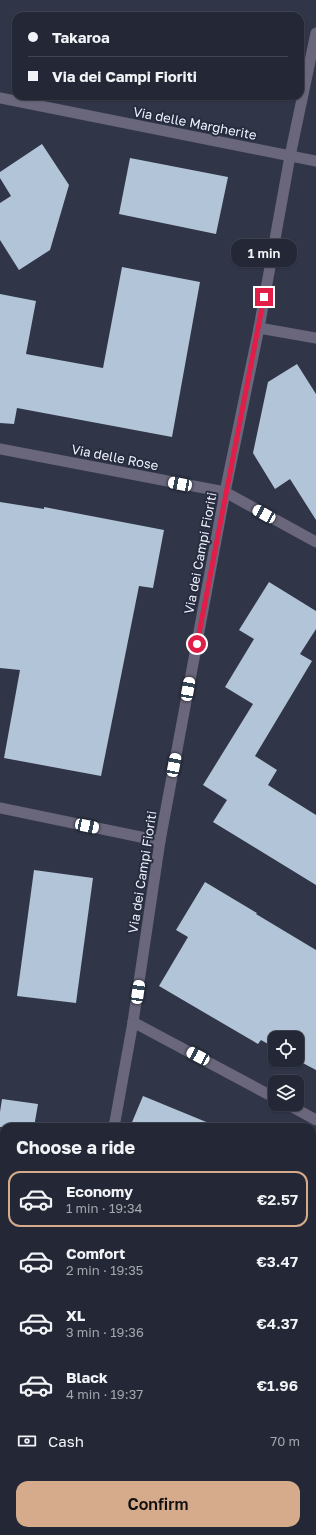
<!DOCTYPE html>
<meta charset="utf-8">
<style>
:root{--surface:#242836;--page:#2c303e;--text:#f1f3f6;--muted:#a3a6ad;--line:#414451;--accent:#d6ab8b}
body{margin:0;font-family:"Golos Text",sans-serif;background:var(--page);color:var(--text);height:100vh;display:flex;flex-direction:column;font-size:15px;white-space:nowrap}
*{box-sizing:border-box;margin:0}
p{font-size:13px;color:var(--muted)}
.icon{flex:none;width:22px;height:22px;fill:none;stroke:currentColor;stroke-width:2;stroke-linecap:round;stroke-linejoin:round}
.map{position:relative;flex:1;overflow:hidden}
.details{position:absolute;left:0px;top:1123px;width:316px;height:412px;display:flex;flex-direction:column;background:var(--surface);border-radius:12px 12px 0 0;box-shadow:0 1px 3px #0004,0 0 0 1px var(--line)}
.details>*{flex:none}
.guide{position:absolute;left:12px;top:12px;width:292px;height:88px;border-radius:12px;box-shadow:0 1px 3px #0004,0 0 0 1px var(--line);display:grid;align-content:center;height:88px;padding:0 16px;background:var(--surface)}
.tools{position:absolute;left:268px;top:1031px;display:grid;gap:8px}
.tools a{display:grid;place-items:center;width:36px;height:36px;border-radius:8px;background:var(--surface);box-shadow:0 1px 3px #0004,0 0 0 1px var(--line);font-size:20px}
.end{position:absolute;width:18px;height:18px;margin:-9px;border:5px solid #e11d48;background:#fff;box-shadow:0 0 0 2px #fff}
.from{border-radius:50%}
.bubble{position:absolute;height:28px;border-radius:12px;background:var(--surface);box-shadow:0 1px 3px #0004,0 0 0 1px var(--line);font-size:13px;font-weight:600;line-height:28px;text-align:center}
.car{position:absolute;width:12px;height:24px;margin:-12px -6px;border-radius:5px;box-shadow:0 0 3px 1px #0007;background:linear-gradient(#fff 24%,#345 0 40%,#fff 0 76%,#345 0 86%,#fff 0)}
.guide b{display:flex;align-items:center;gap:14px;height:38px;font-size:15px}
.guide b+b{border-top:1px solid var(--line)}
.guide i{width:10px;height:10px;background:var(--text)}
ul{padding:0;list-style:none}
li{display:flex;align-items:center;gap:12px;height:56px;margin:0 8px 6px;padding:0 8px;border:2px solid transparent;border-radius:12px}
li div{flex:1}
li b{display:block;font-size:15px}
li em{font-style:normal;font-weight:600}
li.on{border-color:var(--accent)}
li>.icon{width:36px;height:36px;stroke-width:1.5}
h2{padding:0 16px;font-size:18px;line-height:48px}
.pay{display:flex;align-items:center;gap:10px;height:44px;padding:0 16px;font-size:15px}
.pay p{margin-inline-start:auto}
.cta{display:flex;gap:8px;margin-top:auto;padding:8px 16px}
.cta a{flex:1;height:46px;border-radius:12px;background:var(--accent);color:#111;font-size:16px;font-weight:600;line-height:46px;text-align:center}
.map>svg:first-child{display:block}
</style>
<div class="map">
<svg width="316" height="1535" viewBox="0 0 316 1535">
<rect width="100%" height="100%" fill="#303648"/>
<!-- building -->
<g fill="#b2c4d7">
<polygon points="42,144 69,185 50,250 19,270 0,240 0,203 11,196 0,178 0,172"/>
<polygon points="130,158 228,177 216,234 119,214"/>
<polygon points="122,267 200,282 172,437 17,408 14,424 0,423 0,294 36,301 26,354 103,368"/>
<polygon points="297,364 316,394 316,520 290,479 275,489 253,453 268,382"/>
<polygon points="0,502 44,509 44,507 164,530 153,588 139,586 101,776 4,758 20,670 0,668"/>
<polygon points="269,582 316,611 316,629 300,654 312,661 255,756 277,770 268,785 316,815 316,885 213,822 227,800 203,785 253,704 225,687 254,639 239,630"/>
<polygon points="34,870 93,878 76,1003 17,996"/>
<polygon points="205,882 257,913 256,914 316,950 316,1070 297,1060 297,1038 275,1038 275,1048 261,1040 258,1044 159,986 188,937 176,930"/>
<polygon points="143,1096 216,1126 216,1127 130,1127"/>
<polygon points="2,1099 38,1104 34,1127 0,1127 0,1112"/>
</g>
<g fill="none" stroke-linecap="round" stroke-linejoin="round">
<!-- minor -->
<g stroke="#6a667c" stroke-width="11">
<polyline points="0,98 316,161"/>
<polyline points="259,328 316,338"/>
<polyline points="0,449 225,492 316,542"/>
<polyline points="0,808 160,841"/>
<polyline points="133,1022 275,1098"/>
<polyline points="287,1104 316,1120"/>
<polyline points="114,1127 133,1022 160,841 225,492 259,328 290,156 316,33"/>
<polyline points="0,1216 4,1218"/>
</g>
<!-- rail -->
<g stroke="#a6abb9" stroke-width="3">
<polyline points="0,1346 4,1348"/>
<polyline points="0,1378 4,1380"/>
<polyline points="0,1424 4,1427"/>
<polyline points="0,1447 4,1449"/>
<polyline points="0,1496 4,1498"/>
<polyline points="312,1522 316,1525"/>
<polyline points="67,1531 75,1535"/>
<polyline points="154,1531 161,1535"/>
<polyline points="195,1531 202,1535"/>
<polyline points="268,1531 275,1535"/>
</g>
</g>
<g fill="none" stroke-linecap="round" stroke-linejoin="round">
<!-- route -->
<polyline stroke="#e11d48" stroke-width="5" points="197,644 264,297"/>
</g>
<g text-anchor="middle" stroke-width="4" stroke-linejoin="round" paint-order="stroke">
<!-- street labels -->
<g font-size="13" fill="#edf1fd" stroke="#272c3e">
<text transform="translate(195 123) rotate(11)" y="5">Via delle Margherite</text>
<text transform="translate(115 457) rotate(11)" y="5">Via delle Rose</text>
<text transform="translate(200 553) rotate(-79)" y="5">Via dei Campi Fioriti</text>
<text transform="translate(142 872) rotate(-81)" y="5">Via dei Campi Fioriti</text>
</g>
</g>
</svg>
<div class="tools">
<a><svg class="icon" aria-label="locate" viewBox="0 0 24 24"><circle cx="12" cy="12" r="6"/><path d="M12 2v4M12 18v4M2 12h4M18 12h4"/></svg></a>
<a><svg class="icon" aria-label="layers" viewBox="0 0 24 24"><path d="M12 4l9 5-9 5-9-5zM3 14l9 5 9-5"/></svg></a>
</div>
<i class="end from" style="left:197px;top:644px"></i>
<i class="end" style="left:264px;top:297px"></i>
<div class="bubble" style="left:231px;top:239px;width:66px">1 min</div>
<i class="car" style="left:180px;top:484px;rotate:281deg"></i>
<i class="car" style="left:264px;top:514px;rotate:299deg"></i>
<i class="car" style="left:188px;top:689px;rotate:10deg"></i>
<i class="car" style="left:174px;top:765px;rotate:11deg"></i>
<i class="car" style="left:87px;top:826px;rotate:102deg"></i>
<i class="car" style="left:138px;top:992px;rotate:8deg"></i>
<i class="car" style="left:198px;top:1056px;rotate:298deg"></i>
<div class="guide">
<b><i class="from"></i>Takaroa</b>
<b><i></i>Via dei Campi Fioriti</b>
</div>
<section class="details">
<h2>Choose a ride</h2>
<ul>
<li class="on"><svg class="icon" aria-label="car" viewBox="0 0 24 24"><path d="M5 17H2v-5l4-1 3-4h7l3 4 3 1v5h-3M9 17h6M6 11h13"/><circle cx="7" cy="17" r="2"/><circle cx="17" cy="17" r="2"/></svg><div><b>Economy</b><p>1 min · 19:34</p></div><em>€2.57</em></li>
<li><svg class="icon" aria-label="car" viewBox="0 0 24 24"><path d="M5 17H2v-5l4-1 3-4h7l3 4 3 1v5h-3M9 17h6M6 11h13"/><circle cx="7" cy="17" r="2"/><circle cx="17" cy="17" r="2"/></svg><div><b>Comfort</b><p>2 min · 19:35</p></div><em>€3.47</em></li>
<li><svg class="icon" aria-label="car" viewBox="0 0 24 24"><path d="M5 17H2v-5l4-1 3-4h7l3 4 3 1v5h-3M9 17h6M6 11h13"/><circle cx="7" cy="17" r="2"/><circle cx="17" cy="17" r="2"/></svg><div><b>XL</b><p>3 min · 19:36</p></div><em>€4.37</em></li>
<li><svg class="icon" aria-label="car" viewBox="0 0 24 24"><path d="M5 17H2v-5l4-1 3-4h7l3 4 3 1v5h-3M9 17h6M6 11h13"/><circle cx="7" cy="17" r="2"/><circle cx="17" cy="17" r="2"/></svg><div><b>Black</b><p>4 min · 19:37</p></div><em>€1.96</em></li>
</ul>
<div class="pay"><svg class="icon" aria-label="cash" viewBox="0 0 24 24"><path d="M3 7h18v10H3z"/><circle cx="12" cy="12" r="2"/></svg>Cash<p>70 m</p></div>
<div class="cta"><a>Confirm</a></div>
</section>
</div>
